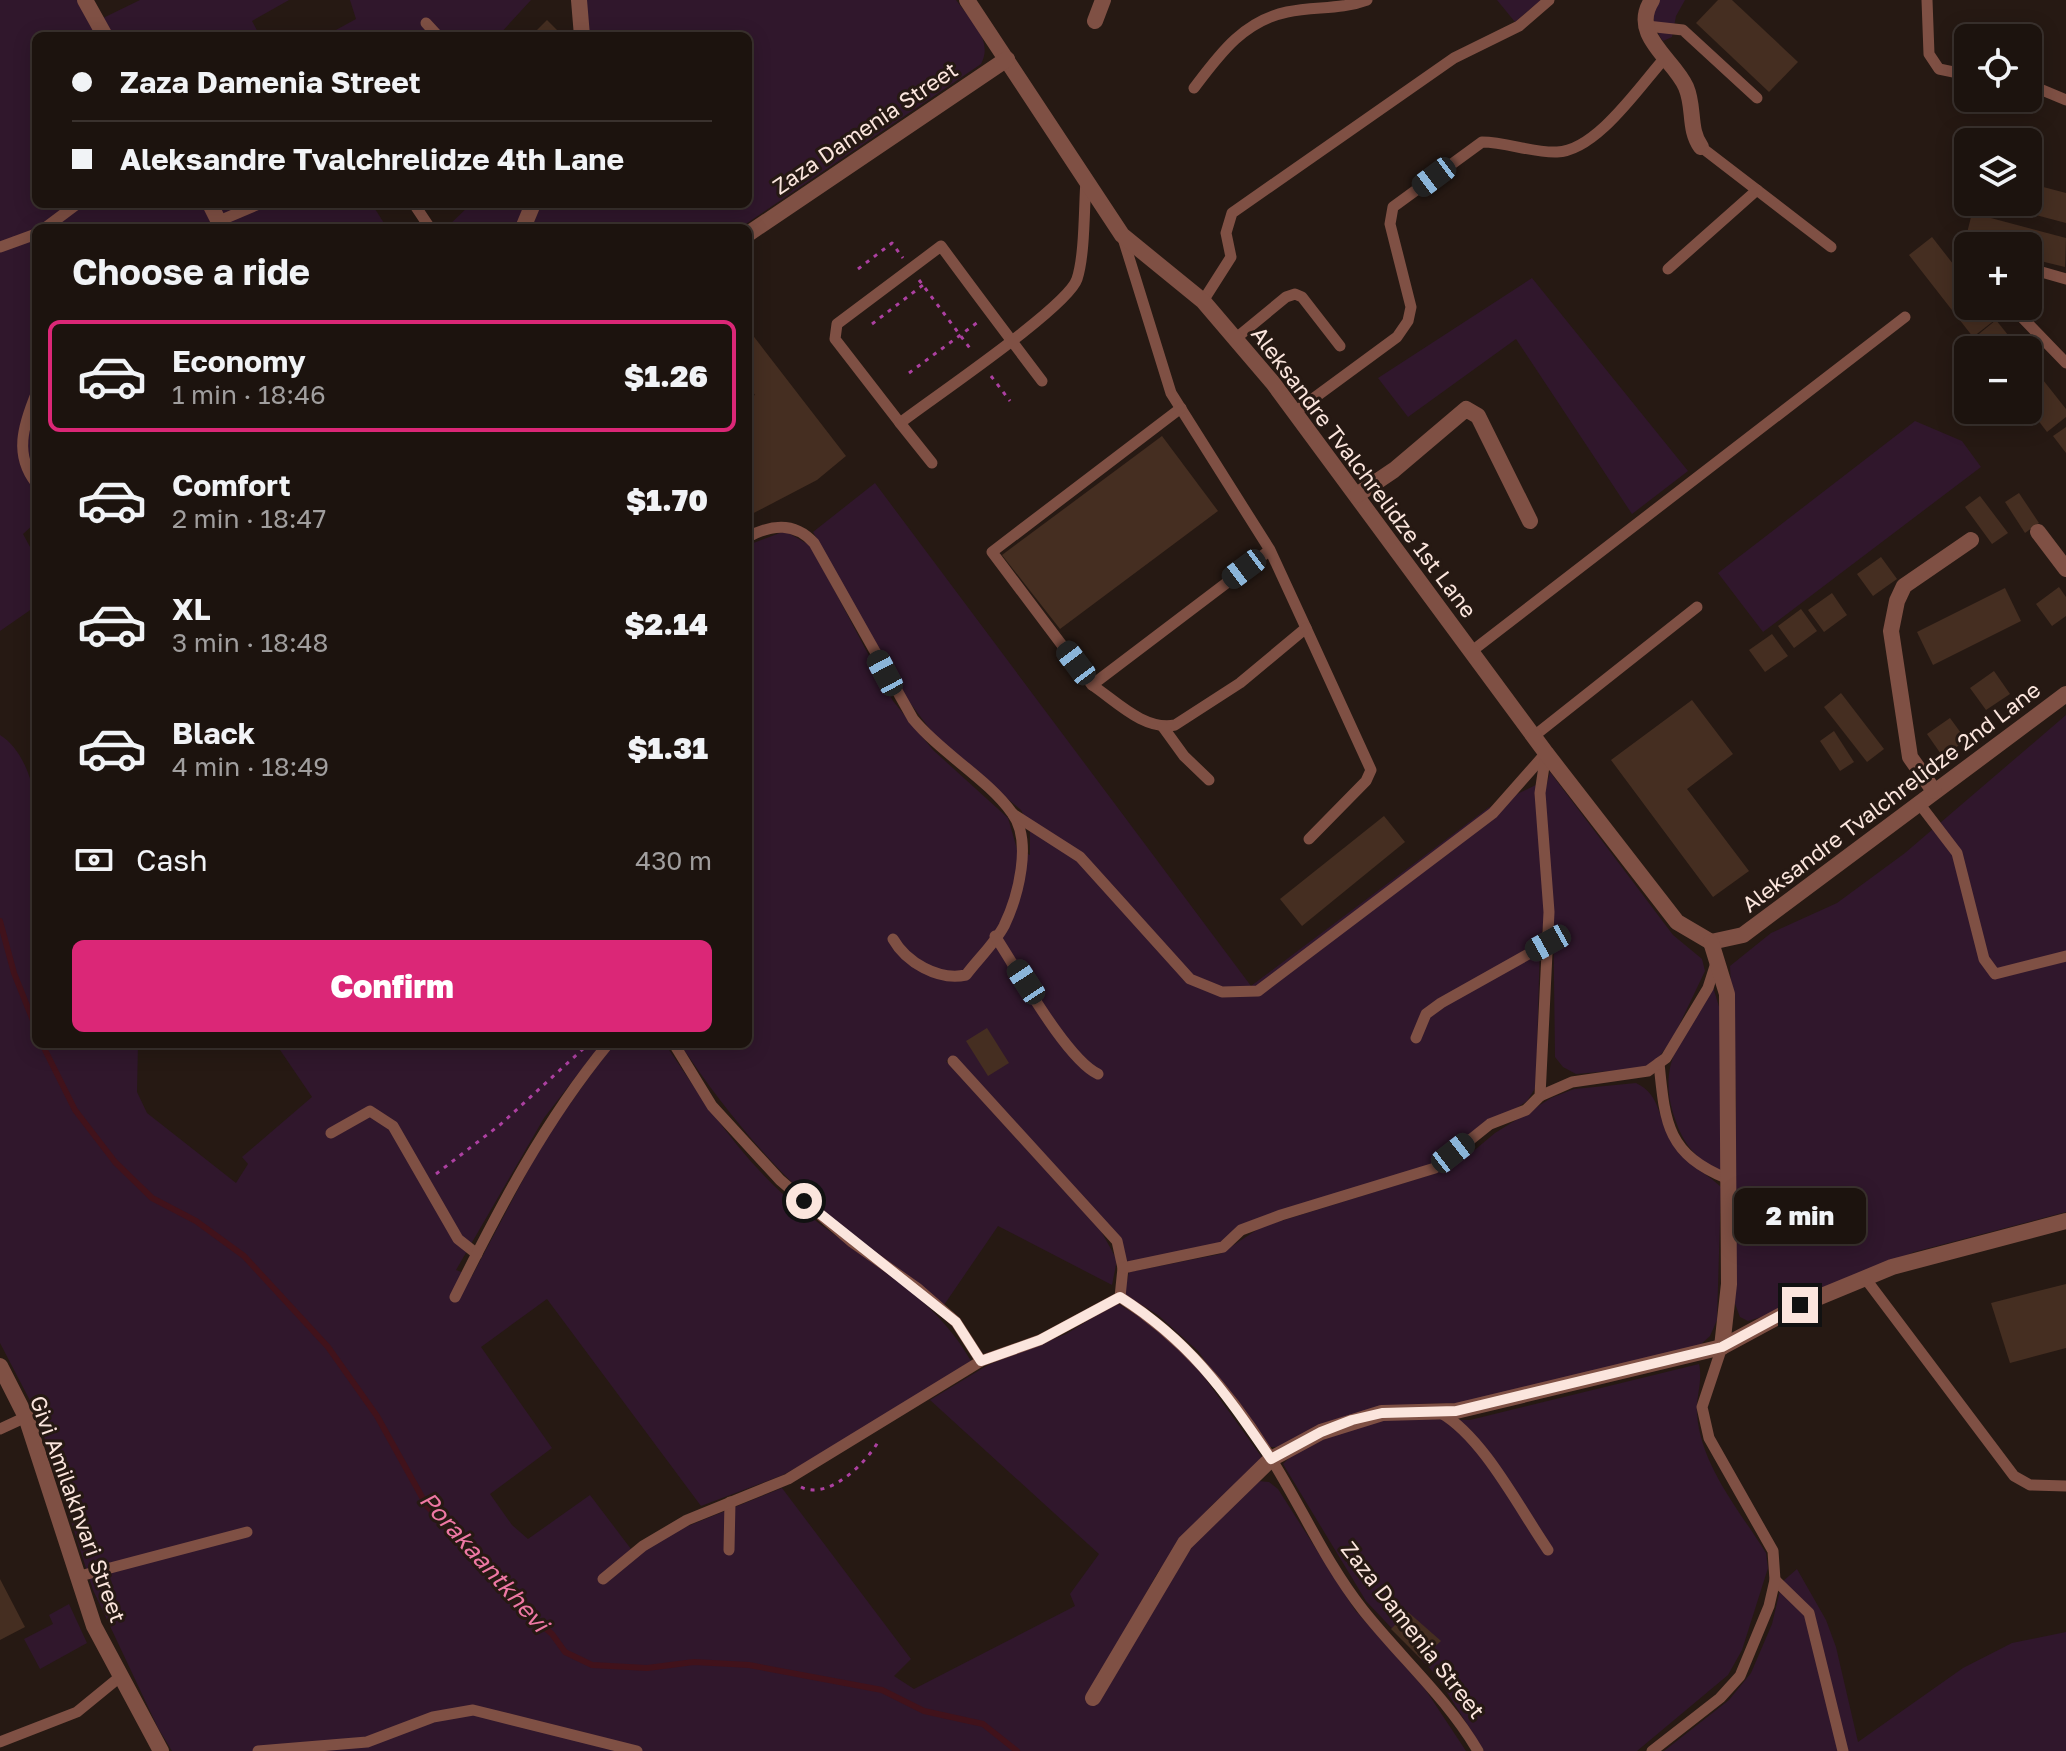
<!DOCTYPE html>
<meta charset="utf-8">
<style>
:root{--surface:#1c130e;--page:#29201c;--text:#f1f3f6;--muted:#a09e9e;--line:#3a322e;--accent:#db2777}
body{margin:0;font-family:"Golos Text",sans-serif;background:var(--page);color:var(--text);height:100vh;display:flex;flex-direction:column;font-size:30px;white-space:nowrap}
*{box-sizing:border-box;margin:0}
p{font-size:26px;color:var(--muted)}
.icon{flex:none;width:44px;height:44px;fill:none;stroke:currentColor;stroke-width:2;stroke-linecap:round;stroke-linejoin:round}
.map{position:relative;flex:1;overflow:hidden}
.drawer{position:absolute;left:32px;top:224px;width:720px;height:824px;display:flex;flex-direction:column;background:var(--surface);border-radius:12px;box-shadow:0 4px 20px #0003,0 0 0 2px var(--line)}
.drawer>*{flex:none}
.guide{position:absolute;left:32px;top:32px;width:720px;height:176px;border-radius:12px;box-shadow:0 4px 20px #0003,0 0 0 2px var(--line);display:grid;align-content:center;height:176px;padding:0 40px;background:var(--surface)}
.buttons{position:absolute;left:1954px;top:24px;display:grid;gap:16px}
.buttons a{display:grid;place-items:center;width:88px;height:88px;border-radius:12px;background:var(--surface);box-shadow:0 4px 20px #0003,0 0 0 2px var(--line);font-size:40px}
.end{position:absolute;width:36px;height:36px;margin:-18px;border:10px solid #fbe5dd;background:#111;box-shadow:0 0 0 4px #111}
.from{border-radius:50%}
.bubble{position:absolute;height:56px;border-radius:12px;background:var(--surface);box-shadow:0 4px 20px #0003,0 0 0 2px var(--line);font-size:26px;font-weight:800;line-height:56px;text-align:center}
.car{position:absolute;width:24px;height:48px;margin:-24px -12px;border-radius:10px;box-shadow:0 0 6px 2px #0007;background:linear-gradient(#222 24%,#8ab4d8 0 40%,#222 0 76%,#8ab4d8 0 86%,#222 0)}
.guide b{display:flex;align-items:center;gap:28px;height:76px;font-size:30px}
.guide b+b{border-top:2px solid var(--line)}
.guide i{width:20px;height:20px;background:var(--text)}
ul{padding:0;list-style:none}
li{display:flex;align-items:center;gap:24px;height:112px;margin:0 16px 12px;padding:0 24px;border:4px solid transparent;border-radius:12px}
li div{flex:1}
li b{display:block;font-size:30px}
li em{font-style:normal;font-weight:800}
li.on{border-color:var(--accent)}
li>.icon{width:72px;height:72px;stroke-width:1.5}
h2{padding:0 40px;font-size:36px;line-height:96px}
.pay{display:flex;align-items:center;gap:20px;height:88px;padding:0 40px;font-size:30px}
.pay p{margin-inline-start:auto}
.primary-button{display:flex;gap:16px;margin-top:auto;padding:16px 40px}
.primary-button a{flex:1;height:92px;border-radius:12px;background:var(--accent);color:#fff;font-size:32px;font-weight:800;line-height:92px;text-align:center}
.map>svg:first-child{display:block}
</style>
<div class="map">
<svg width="2066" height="1751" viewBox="0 0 2066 1751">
<rect width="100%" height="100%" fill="#261913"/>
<!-- green -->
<g fill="#30172c">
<polygon points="0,0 80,0 98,36 36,36 36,204 205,204 217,228 36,228 36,522 23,534 36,558 36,606 0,631"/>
<polygon points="140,0 289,0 252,21 260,36 111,36 101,19"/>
<polygon points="350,0 531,0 498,36 325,36 356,19"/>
<path d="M 586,0 L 956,0 C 970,19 994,40 981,64 L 740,228 L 532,228 L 540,204 L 748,204 L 748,36 L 589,36 Z"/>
<polygon points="1497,0 1541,0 1515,22"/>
<path d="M 1657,0 L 1685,0 L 1676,16 L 1672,37 L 1663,41 C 1653,26 1651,17 1657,0 Z"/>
<polygon points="217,204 372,204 387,228 229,228"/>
<polygon points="471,204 528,204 518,228 446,228"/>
<polygon points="1532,278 1688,471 1632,514 1516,339 1408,417 1378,378"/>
<polygon points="1915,421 1962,441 1981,467 1763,632 1718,573"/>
<path d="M 875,483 L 1251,986 L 1488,808 L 1538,784 L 1545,916 L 1540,942 L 1536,1087 L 1527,1101 L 1430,1165 L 1238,1226 L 1219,1245 L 1128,1263 L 1118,1237 L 956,1057 L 946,1061 L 1101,1231 L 1117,1260 L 1112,1285 L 998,1226 L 944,1305 C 913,1279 879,1256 846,1231 C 780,1178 727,1114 680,1044 L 748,1044 L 748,545 L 785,531 L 811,546 L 893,701 L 933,750 L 1008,818 L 1017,849 L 1030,855 L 1030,827 L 1021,810 L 939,741 L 910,703 L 813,532 Z"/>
<polygon points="2066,715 2066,1212 1914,1252 1765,1316 1748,1321 1740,1317 1732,1296 1736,1100 1730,966 1771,933 1837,903 1905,853"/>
<path d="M 0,735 C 20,747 34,779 34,803 C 34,816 30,823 36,835 L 36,1044 L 138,1044 L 137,1092 L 147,1113 L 236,1183 L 248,1164 L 242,1157 L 312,1097 L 276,1044 L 601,1044 L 544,1118 L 456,1270 L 472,1276 L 544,1140 L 607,1052 L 616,1044 L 665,1044 C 702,1098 737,1153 786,1197 C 848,1251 931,1289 971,1361 L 832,1448 L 783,1475 L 701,1506 L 547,1299 L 481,1347 L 552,1448 L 490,1494 L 512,1525 L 528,1539 L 590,1495 L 631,1549 L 782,1488 L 911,1659 L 894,1676 L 914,1689 L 1075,1606 L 1070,1594 L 1099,1554 L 930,1400 L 988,1365 L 1066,1334 L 1117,1303 L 1157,1328 L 1192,1360 L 1263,1459 L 1210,1507 L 1158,1572 L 1086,1700 L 1098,1704 L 1179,1563 L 1206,1530 L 1258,1481 L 1269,1482 L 1278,1489 L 1355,1610 L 1425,1689 L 1466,1751 L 172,1751 L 158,1728 L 93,1590 L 36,1412 L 0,1343 Z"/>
<polygon points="1550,772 1673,935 1702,959 1705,971 1673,1038 1659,1057 1645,1068 1576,1074 1563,1067 1555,1057 1553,902 1544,794"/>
<path d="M 1713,987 L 1721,1013 L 1723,1170 L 1718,1171 C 1695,1157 1684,1145 1675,1119 C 1655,1061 1685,1036 1713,987 Z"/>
<path d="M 1636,1083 C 1659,1094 1658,1114 1668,1135 C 1680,1162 1702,1169 1721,1187 L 1717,1320 L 1710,1336 L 1698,1347 L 1469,1403 L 1416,1404 L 1280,1447 L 1267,1447 L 1198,1351 L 1158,1315 L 1124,1294 L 1129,1272 L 1220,1254 L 1261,1227 L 1433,1174 L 1465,1158 L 1495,1133 L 1551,1098 L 1574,1089 Z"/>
<path d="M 1699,1364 C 1703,1381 1696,1396 1697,1413 C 1700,1465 1740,1511 1766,1553 L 1768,1568 L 1742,1650 L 1728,1675 L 1637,1751 L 1484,1751 L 1436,1675 L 1366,1601 L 1283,1464 L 1291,1456 L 1344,1429 L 1391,1418 L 1470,1420 Z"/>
<polygon points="1797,1569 1826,1620 1836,1647 1858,1742 1963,1668 2012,1643 2066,1632 2066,1751 1664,1751 1729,1700 1751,1673 1772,1624 1782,1582"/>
<polygon points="69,1604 87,1643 40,1669 24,1639 53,1624 49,1615"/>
</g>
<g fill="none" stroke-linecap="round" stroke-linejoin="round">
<!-- stream -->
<g stroke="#41121b" stroke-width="6">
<polyline points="0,921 14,973 36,1028"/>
<polyline points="42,1044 75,1110 115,1162 152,1198 196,1221 244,1256 328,1347 377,1416 427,1506 507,1594 552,1634 565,1652 592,1665 647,1668 694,1662 749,1665 882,1690 924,1711 983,1724 1017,1751"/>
</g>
</g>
<!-- building -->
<g fill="#452e21">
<polygon points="1718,0 1732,0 1798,62 1769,92 1696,23"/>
<polygon points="547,20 563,36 531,36"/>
<polygon points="2028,183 2066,193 2066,223 1990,203 2028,202"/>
<polygon points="1972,213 2066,238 2065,267 2028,258 2028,246 1984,246 1965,241"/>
<polygon points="1932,237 1968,283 1968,306 1986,306 1996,319 1973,337 1909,255"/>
<polygon points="1996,320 2020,350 1983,350 1974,338"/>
<polygon points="748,329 846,456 817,480 748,516 748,398 755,395 748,385"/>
<polygon points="2028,361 2066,409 2066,417 2047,432 2028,407"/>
<polygon points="2066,427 2066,453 2053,436"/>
<polygon points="1162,436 1218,511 1060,629 1002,555"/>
<polygon points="2019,493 2039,523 2025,533 2005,502"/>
<polygon points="1980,496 2008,533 1992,544 1965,507"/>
<polygon points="1881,557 1897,579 1873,596 1857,574"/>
<polygon points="2059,587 2066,597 2066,616 2052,626 2036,604"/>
<polygon points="2005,588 2021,621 1933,665 1917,632"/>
<polygon points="1832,593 1847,615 1824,632 1808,610"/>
<polygon points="1801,609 1817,631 1794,648 1778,626"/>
<polygon points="1772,634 1788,656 1765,672 1749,650"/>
<polygon points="1994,671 2010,694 1986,710 1970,688"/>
<polygon points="1841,693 1884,749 1867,762 1824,707"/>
<polygon points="1692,700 1733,754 1687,789 1749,871 1713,897 1611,760"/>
<polygon points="1950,718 1966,740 1943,757 1927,734"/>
<polygon points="1834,731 1854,762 1840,771 1820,741"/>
<polygon points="1384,816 1405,842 1302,926 1280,899"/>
<polygon points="987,1028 1009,1063 988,1076 966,1041"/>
<polygon points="2066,1284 2066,1348 2010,1363 1991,1303"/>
<polygon points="0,1579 25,1627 0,1640"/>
<polygon points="1408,1612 1441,1641 1421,1659 1391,1629"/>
</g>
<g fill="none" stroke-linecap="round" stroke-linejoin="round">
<!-- path -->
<g stroke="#ac40a1" stroke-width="3" stroke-dasharray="4 6" stroke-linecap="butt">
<polyline points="858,269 892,243 903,258"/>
<polyline points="919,280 972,351"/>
<polyline points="872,324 923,285"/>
<polyline points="909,373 978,322"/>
<polyline points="991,376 1010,401"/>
<polyline points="436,1174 501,1124 585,1047"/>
<path d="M 801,1487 C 828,1501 866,1463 878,1442"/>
</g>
<!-- service -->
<g stroke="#7f5044" stroke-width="11">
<polyline points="1927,0 1929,54 1939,69 1968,75"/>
<polyline points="426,23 438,36"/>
<polyline points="1647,26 1683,30 1757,98"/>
<polyline points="2028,84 2066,100"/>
<path d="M 1194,88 C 1219,55 1243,21 1287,12 C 1315,6 1340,10 1367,0"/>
<polyline points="1701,147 1831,247"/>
<polyline points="414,204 430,228"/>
<polyline points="219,221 259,204"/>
<polyline points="45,228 77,204"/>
<path d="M 1122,235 L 1171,393 L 1270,550 L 1306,628 L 1240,683 L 1175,725 C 1144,731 1116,701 1092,685 L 1270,550"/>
<polyline points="0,247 36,234"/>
<polyline points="1968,258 1968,262"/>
<polyline points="2028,268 2066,279"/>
<polyline points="1668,269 1757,190"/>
<polyline points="1203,301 1231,257 1226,233 1232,213 1454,58 1519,26 1549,0"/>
<polyline points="2011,306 2066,363"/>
<polyline points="1235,339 1286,297 1295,294 1302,297 1340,346"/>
<path d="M 1042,381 C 1008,336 974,291 941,246 L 837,324 L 835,339 L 900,423 C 931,399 1068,307 1077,279 C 1085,255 1084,206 1086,180"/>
<path d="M 36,394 C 23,426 14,455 36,483"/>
<path d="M 1295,412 L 1397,337 L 1408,321 L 1411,307 L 1390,224 L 1393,207 L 1482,142 C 1507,142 1532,153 1557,152 C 1596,151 1639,87 1664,59"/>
<polyline points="900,423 932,463"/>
<path d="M 748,537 C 772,524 795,522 814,543 L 913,719 C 942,754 988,779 1012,813 C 1033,841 1018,897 1004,926 C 995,943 978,959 966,975 C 938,981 906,962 893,939"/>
<polyline points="1306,628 1371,770 1366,781 1309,839"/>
<polyline points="1472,651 1905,317"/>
<polyline points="1092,685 992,552 1181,408"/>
<polyline points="1163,727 1184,756 1209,780"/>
<polyline points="1534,736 1697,607"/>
<polyline points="1918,802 1957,853 1984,959 1995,974 2066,956"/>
<polyline points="1013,814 1080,857 1190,979 1222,992 1258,991 1493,813 1546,753"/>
<path d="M 995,936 C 1017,969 1066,1059 1098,1074"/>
<polyline points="1416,1038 1426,1014 1441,1003 1548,943"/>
<polyline points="674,1044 712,1106 780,1180 852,1242 917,1288 956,1322 981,1361"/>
<polyline points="953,1061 1117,1241 1123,1268 1120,1297"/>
<path d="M 1659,1063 C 1665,1124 1667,1154 1728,1179"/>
<polyline points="1540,1096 1572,1082 1648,1071 1666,1058 1708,988 1716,963"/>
<polyline points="331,1133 370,1111 393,1126 458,1239 477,1254"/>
<polyline points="1123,1268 1223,1247 1241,1230 1281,1215 1435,1168 1490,1124 1526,1110 1540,1096 1549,912 1540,793 1546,753"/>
<polyline points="1865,1278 2014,1476 2030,1485 2066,1486"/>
<path d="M 455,1297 C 500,1207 544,1122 608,1044"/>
<path d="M 1120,1297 C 1184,1338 1232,1394 1272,1460 C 1303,1510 1326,1563 1363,1610 C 1401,1658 1447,1698 1478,1751"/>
<path d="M 1441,1413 C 1484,1438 1519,1508 1548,1550"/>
<polyline points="0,1429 26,1417"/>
<polyline points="729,1550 730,1502"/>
<polyline points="76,1577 247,1532"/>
<polyline points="603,1579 643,1546 687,1520 788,1479 981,1361 1040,1340 1120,1297"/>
<polyline points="1775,1580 1809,1613 1843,1751"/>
<polyline points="0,1742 77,1712 121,1676"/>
<polyline points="258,1751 367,1742 433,1717 473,1710 637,1751"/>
<polyline points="1652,1751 1720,1698 1740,1676 1769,1606 1775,1580 1773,1551 1709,1438 1702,1407 1722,1347"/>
</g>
<!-- minor -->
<g stroke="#7f5044" stroke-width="16">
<polyline points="85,0 105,36"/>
<polyline points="579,0 582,36"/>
<polyline points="967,0 1122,235 1203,301 1273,383 1546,753 1677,922 1711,942 1743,935 2066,694"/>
<path d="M 1652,0 C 1629,35 1674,59 1686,87 C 1695,108 1688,129 1701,147"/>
<polyline points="1095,21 1103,0"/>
<polyline points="210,204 222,228"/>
<polyline points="523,228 533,204"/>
<polyline points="748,234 1007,59"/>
<polyline points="1357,495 1394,470 1466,409 1478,416 1530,521"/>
<polyline points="2038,532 2066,569"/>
<polyline points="1934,791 1910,757 1891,631 1897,601 1904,586 1971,540"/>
<polyline points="1711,942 1727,994 1729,1284 1722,1347"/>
<polyline points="0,1366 26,1417 94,1626 161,1751"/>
<polyline points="1093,1698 1185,1543 1271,1459 1321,1432 1382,1413 1456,1411 1722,1347 1800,1305 1892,1267 2066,1221"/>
</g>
</g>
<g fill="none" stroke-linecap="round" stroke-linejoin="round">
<!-- route -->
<path stroke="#fbe5dd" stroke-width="10" d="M 804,1201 L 956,1322 L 981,1361 L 1040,1340 L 1120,1297 C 1191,1342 1224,1391 1271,1459 L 1321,1432 L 1352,1420 L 1382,1413 L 1456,1411 L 1722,1347 L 1800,1305"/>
</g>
<g text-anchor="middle" stroke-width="6" stroke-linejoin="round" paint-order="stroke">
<!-- street labels -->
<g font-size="22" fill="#fbe5dd" stroke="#261913">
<text transform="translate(865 128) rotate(-34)" y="8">Zaza Damenia Street</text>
<text transform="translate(1364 472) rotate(53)" y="8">Aleksandre Tvalchrelidze 1st Lane</text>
<text transform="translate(1891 797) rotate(-37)" y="8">Aleksandre Tvalchrelidze 2nd Lane</text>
<text transform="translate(78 1509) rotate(70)" y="8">Givi Amilakhvari Street</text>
<text transform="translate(1413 1630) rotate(52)" y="8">Zaza Damenia Street</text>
</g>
<!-- water labels -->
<g font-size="24" font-style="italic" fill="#ee78a4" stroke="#261913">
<text transform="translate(484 1562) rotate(48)" y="8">Porakaantkhevi</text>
</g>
</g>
</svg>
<div class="buttons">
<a><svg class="icon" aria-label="locate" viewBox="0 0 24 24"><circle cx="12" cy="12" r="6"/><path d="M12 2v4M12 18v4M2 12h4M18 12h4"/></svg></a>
<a><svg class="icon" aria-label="layers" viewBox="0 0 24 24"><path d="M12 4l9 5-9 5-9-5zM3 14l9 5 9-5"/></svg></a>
<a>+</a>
<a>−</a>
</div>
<i class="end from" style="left:804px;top:1201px"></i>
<i class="end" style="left:1800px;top:1305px"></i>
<div class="bubble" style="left:1734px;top:1188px;width:132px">2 min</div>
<i class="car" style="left:1434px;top:177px;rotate:233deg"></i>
<i class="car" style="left:1244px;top:569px;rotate:233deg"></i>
<i class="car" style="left:1076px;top:663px;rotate:323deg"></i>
<i class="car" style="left:885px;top:673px;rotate:332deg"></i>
<i class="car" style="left:1548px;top:943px;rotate:241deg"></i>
<i class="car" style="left:1026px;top:982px;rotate:327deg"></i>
<i class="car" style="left:1453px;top:1153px;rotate:52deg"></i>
<div class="guide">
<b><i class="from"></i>Zaza Damenia Street</b>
<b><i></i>Aleksandre Tvalchrelidze 4th Lane</b>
</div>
<section class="drawer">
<h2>Choose a ride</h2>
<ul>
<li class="on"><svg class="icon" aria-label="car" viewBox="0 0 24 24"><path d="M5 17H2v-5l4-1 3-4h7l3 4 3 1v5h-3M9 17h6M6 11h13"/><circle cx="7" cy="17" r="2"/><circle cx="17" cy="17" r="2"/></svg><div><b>Economy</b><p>1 min · 18:46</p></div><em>$1.26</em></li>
<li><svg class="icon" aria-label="car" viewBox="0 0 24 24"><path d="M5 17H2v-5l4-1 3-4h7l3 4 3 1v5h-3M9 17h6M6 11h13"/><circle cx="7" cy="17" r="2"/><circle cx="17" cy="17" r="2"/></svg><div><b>Comfort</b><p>2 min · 18:47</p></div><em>$1.70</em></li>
<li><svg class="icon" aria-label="car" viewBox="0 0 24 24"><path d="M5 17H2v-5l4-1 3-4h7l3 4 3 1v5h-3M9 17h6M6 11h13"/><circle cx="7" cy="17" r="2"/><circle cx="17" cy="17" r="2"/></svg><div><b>XL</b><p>3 min · 18:48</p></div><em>$2.14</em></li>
<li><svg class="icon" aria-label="car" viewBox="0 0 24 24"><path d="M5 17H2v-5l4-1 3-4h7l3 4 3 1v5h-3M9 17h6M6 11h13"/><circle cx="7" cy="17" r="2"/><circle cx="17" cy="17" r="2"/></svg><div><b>Black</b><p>4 min · 18:49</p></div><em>$1.31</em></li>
</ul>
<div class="pay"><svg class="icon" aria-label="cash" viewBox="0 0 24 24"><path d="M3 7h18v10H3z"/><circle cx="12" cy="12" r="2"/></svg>Cash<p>430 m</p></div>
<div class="primary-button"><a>Confirm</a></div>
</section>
</div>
